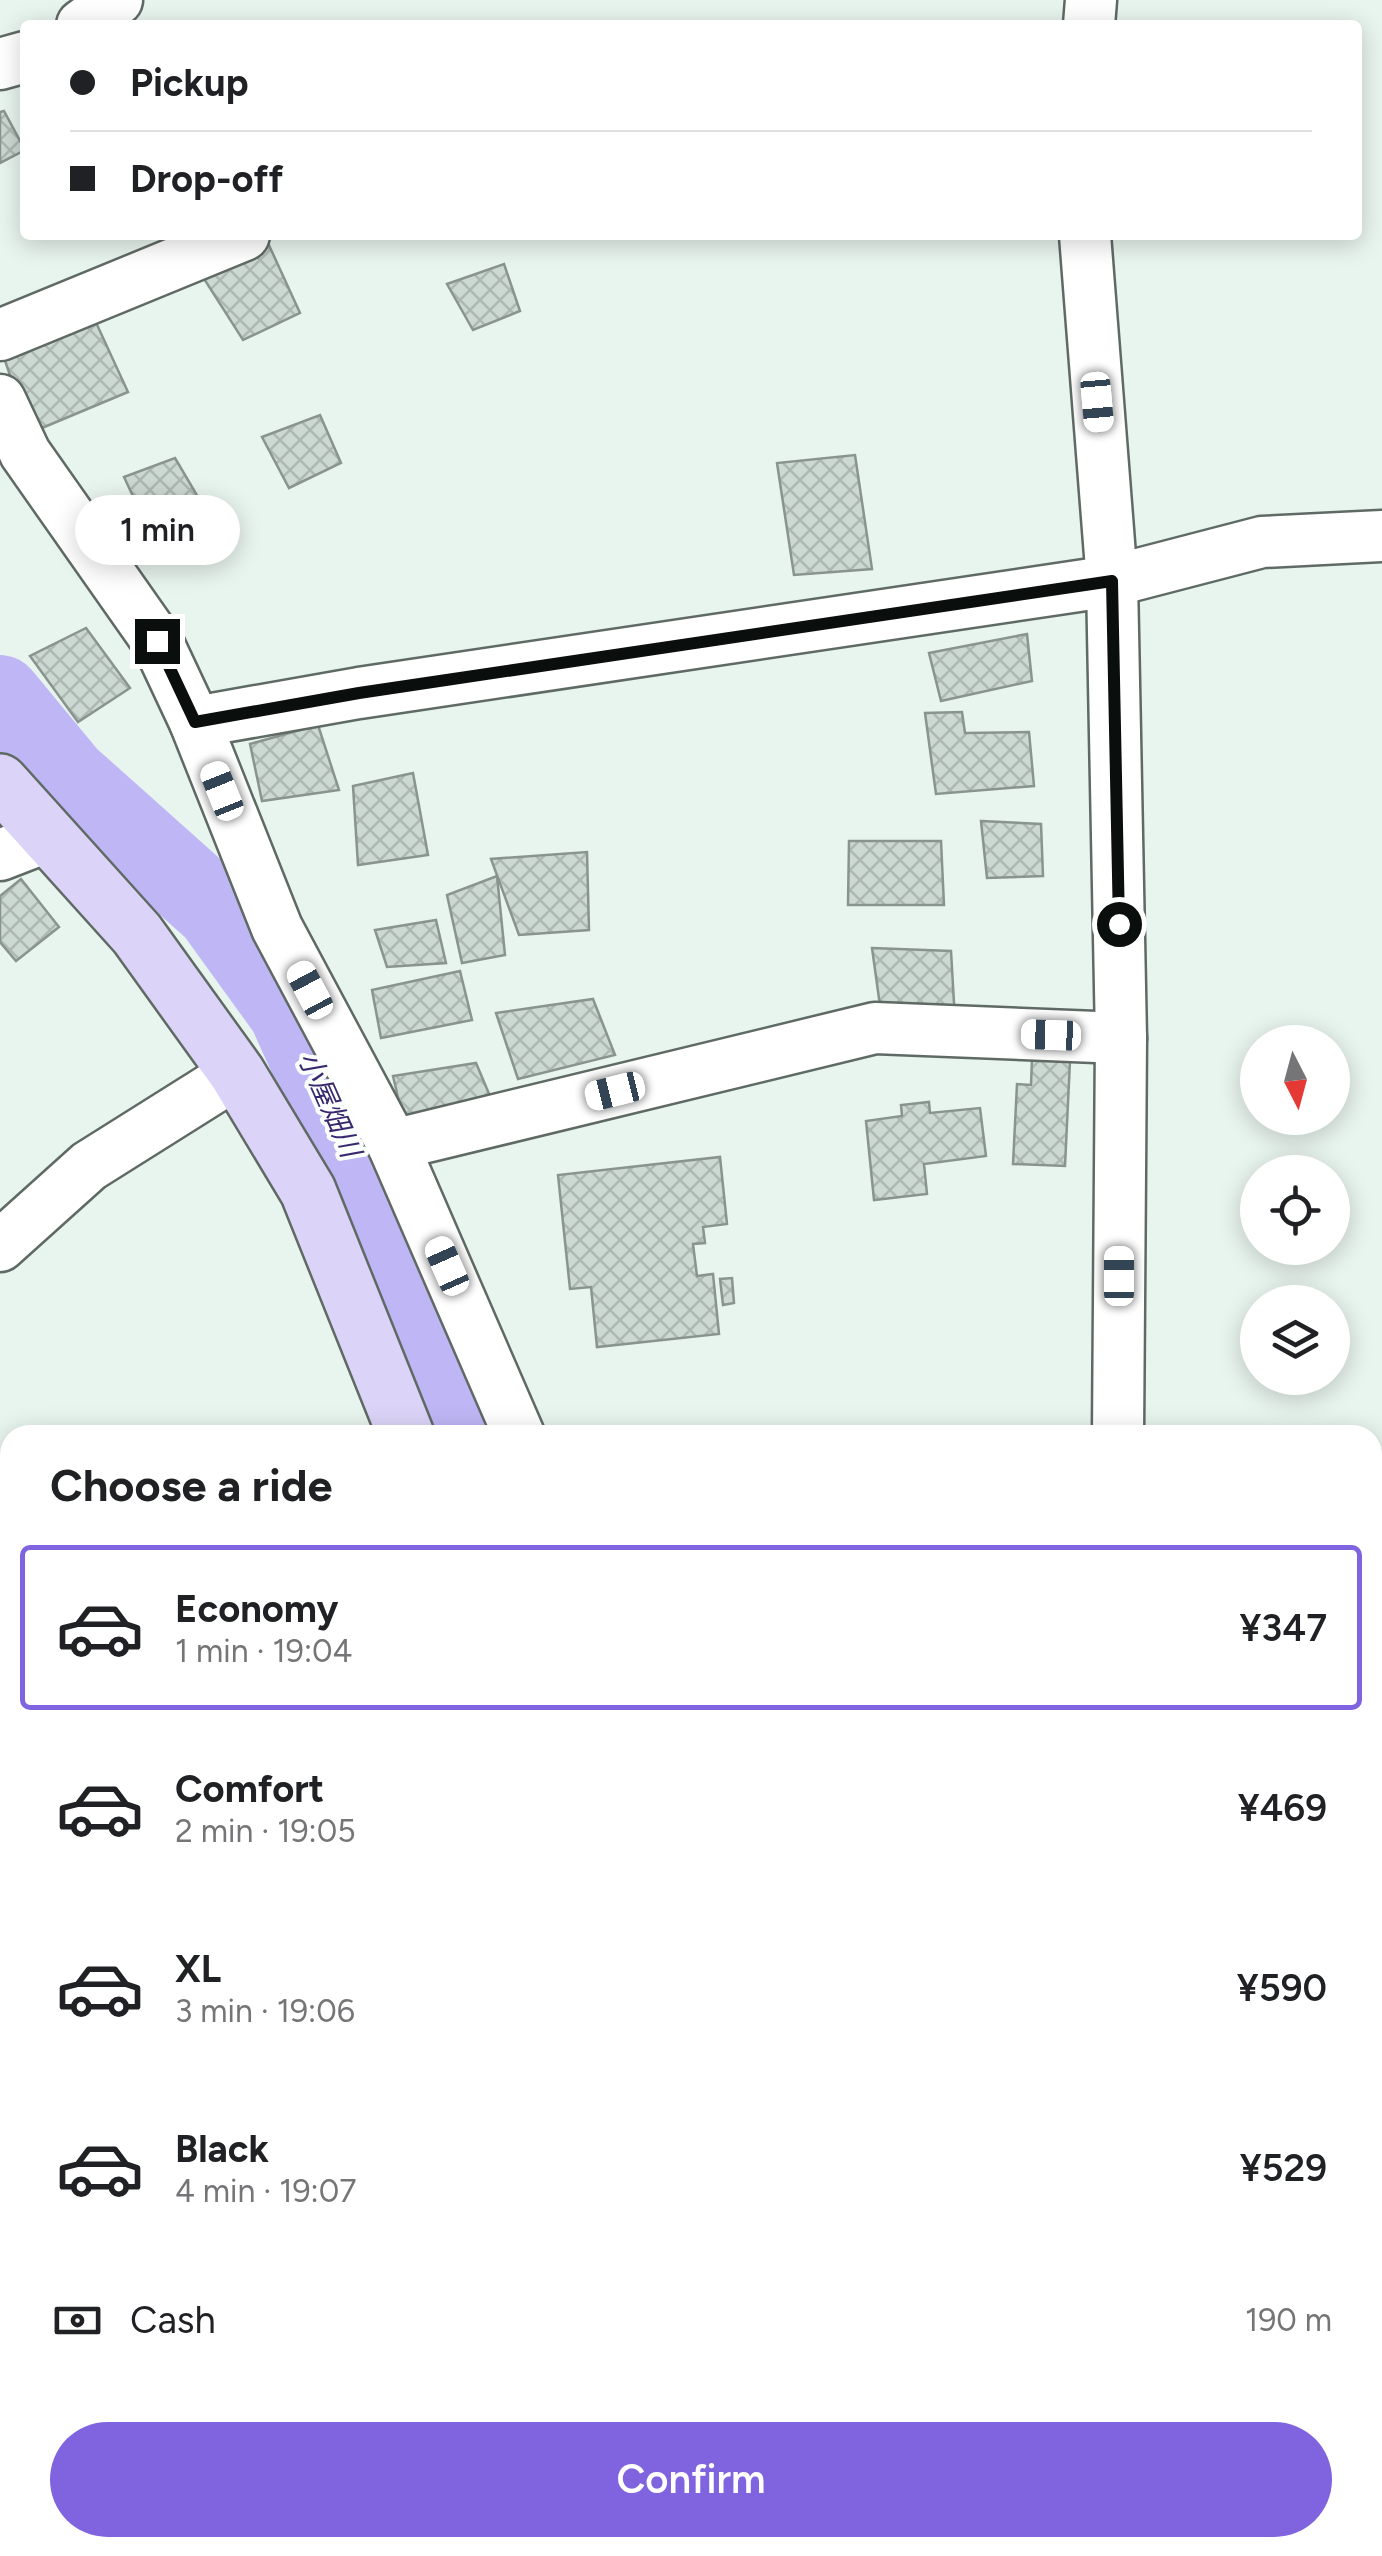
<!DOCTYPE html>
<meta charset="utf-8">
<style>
:root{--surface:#fff;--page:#f2f2f2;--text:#202124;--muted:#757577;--line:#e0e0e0;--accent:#8064df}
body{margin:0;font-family:Figtree,"Noto Sans JP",sans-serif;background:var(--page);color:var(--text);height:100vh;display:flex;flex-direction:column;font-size:38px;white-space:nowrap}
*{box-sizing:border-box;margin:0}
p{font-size:32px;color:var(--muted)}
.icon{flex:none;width:55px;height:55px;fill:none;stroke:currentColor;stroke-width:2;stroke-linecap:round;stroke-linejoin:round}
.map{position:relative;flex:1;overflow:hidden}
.details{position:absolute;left:0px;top:1425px;width:1382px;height:1132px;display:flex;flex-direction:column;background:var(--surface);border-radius:30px 30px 0 0;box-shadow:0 5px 25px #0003}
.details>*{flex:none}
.guide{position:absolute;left:20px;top:20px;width:1342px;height:220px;border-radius:10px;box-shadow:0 5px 25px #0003;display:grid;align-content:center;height:220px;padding:0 50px;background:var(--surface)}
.needle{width:65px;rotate:174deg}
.controls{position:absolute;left:1240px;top:1025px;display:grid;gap:20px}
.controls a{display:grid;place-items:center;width:110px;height:110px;border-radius:50%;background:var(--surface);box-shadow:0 5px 25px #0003;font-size:50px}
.end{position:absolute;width:45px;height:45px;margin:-22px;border:12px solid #0a0e0c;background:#fff;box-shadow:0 0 0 5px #fff}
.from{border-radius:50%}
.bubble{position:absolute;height:70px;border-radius:35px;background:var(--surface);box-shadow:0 5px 25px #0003;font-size:32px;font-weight:600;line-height:70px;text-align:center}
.car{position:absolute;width:30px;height:60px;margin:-30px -15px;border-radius:12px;box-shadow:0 0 8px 2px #0007;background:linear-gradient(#fff 24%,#345 0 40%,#fff 0 76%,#345 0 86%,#fff 0)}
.guide b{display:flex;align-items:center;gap:35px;height:95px;font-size:38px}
.guide b+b{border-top:2px solid var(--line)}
.guide i{width:25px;height:25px;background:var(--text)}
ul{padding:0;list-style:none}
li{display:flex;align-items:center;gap:30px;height:165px;margin:0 20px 15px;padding:0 30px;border:5px solid transparent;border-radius:10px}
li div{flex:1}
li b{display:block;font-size:38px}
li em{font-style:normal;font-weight:600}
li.current{border-color:var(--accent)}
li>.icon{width:90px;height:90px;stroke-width:1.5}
h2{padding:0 50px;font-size:45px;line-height:120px}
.pay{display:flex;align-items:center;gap:25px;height:110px;padding:0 50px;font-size:38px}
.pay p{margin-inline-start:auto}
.primary-button{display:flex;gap:20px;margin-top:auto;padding:20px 50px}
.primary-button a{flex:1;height:115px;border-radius:60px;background:var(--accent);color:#fff;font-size:40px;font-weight:600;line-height:115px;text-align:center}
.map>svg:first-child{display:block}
</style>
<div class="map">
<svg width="1382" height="2556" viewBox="0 0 1382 2556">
<defs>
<pattern id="water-rules" width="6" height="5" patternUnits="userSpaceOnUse" patternTransform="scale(2.5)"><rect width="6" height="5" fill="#bfb7f5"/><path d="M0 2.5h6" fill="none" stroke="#a39cd1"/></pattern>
<pattern id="building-cross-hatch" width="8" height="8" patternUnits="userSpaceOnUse" patternTransform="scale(2.5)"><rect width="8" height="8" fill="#ccd8d2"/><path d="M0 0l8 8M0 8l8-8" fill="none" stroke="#aeb8b3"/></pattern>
</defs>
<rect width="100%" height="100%" fill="#e8f4ee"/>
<!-- water -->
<polygon fill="url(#water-rules)" points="1382,1729 1382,2556 1270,2556 1269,2548 1372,2548 1372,1750"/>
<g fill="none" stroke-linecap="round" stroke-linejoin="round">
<!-- river -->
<g stroke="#bfb7f5" stroke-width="82">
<polyline points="0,696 67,777 216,910 289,1011 357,1162 445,1435"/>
<polyline points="923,2548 928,2556"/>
</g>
</g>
<!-- building -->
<g fill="url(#building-cross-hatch)" stroke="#8a948f" stroke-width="2.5">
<polygon points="4,111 25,150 0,163 0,112"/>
<polygon points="268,243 300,313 243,340 201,274"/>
<polygon points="504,264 520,311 473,330 447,284"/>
<polygon points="93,316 128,392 30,433 3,355"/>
<polygon points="320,415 341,463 289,488 262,437"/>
<polygon points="855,455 872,569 794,575 777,463"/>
<polygon points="175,458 218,531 160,554 124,477"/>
<polygon points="86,628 130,688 78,722 30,656"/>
<polygon points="1027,634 1032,681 941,701 929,653"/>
<polygon points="962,712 965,733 1029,732 1034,786 936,794 925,713"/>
<polygon points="318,725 339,790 262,801 250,744"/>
<polygon points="413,773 428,855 358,865 353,786"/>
<polygon points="981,821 1041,824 1043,876 987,878"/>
<polygon points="849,841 941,841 944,905 848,905"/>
<polygon points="587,852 589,930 519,935 491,859"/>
<polygon points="497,876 505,955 462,963 447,895"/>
<polygon points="21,879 59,927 16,961 0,942 0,896"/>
<polygon points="436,920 446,963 387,967 375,930"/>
<polygon points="872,948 951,951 955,1020 881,1013"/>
<polygon points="460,971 472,1020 381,1038 372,990"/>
<polygon points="593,999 615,1055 518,1079 496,1013"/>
<polygon points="1032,1059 1070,1061 1065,1166 1013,1164 1017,1084 1031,1085"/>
<polygon points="476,1063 490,1096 404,1123 393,1076"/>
<polygon points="929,1102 930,1113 980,1108 986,1156 924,1164 927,1194 874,1200 866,1121 902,1116 901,1105"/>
<polygon points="720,1157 727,1224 703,1227 705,1243 693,1244 697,1276 713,1274 719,1334 597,1347 591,1287 570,1289 558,1175"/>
<polygon points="732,1278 734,1303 723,1305 720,1279"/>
<polygon points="0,1478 10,1491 10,1543 0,1551"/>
<polygon points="10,1591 10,1680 6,1683 0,1675 0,1599"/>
<polygon points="10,1929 10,1999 0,2008 0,1937"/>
<polygon points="10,2265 10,2336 0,2342 0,2273"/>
<polygon points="313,2548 380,2548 389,2556 303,2556"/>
</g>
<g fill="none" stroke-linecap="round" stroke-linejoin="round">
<defs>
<g id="street">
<polyline points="82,25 117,0"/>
<polyline points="1089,25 1091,0"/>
<polyline points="0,64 25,57"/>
<polyline points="1085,235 1112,581 1121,1038 1118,1435"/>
<polyline points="0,335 244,235"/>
<polyline points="0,400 25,453 157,641 195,722 277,928 393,1145 519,1435"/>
<polyline points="195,722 359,693 1112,581 1262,542 1382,536"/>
<polyline points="0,855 49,836"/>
<polyline points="393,1145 875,1028 1121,1038"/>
<polyline points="0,1246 89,1166 237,1073"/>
<polyline points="0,1848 10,1840"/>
<polyline points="0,2446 10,2451"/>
<polyline points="180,2548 194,2556"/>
<polyline points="767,2548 771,2556"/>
<polyline points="246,2556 250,2548"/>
</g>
<g id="secondary">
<polyline points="0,782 137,934 237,1073 308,1191 406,1435"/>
<polyline points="607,2548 609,2556"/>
</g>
</defs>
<!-- street casing -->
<use href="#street" stroke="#606a65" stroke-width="55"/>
<!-- secondary casing -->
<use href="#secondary" stroke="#606a65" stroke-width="60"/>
<!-- street -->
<use href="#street" stroke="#fff" stroke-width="50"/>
<!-- secondary -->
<use href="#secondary" stroke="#dcd4f8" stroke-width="55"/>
</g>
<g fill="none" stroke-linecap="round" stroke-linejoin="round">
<!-- route -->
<polyline stroke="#0a0e0c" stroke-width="12" points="157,641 195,722 359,693 1112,581 1119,924"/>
</g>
<g text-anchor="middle" stroke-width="8" stroke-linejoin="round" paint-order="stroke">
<!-- water labels -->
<g font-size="28" font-style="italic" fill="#3a286f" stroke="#fafffd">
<text transform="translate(330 1104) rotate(66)" y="10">小屋畑川</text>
</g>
</g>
</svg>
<div class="controls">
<a><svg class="needle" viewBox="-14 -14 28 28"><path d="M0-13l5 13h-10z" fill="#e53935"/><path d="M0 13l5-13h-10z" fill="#757577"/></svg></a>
<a><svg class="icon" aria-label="locate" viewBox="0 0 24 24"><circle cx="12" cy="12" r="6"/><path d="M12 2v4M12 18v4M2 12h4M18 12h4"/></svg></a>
<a><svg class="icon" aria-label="layers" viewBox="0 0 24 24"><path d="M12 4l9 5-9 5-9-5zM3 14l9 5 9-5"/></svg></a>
</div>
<i class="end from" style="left:1119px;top:924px"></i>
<i class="end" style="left:157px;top:641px"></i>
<div class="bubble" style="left:75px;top:495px;width:165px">1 min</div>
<i class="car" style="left:1097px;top:402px;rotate:175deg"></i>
<i class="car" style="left:222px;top:791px;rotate:338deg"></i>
<i class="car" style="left:310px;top:990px;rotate:332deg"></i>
<i class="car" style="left:1051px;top:1035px;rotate:272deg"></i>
<i class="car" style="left:615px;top:1091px;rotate:256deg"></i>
<i class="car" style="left:447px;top:1266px;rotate:336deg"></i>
<i class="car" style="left:1119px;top:1276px;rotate:0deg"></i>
<div class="guide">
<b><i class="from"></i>Pickup</b>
<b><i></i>Drop-off</b>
</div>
<section class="details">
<h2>Choose a ride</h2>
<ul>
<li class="current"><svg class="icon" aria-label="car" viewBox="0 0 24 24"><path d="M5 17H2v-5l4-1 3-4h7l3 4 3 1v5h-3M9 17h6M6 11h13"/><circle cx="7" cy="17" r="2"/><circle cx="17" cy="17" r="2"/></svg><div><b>Economy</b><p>1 min · 19:04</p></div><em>¥347</em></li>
<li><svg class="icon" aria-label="car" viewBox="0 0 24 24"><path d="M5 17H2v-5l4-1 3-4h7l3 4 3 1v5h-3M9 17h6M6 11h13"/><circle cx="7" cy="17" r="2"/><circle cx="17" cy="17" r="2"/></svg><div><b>Comfort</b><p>2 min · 19:05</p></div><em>¥469</em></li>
<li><svg class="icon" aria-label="car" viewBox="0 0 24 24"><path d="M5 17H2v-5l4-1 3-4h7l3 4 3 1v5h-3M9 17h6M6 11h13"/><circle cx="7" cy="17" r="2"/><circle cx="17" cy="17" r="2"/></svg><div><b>XL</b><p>3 min · 19:06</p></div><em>¥590</em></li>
<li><svg class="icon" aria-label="car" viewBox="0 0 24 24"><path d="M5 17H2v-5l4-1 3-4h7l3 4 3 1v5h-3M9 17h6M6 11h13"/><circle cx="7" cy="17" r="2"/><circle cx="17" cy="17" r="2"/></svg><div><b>Black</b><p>4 min · 19:07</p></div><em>¥529</em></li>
</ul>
<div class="pay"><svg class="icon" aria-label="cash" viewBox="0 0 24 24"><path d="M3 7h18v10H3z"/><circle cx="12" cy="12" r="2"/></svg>Cash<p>190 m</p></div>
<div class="primary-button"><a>Confirm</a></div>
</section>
</div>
